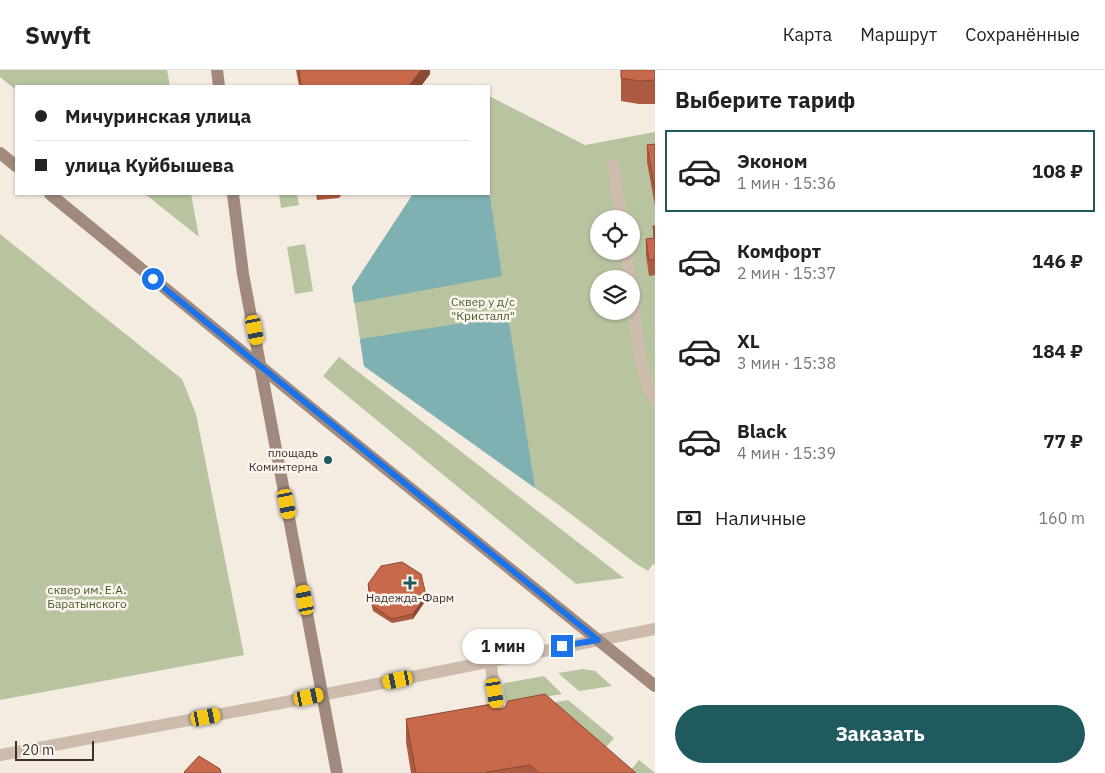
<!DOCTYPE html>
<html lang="ru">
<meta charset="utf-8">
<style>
:root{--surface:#fff;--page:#f2f2f2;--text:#222;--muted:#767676;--line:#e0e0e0;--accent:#1f5a5e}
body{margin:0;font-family:"IBM Plex Sans",sans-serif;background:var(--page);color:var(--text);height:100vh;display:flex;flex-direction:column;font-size:19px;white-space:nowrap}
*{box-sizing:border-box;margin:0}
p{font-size:16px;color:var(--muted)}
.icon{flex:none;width:28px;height:28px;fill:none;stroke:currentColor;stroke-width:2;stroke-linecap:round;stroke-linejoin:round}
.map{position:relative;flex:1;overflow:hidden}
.drawer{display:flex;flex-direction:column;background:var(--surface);width:450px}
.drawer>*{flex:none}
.banner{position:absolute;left:15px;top:15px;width:475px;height:110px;border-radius:0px;box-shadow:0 1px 4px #0004;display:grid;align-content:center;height:110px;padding:0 20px;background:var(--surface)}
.buttons{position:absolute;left:590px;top:140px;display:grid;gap:10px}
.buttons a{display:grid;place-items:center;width:50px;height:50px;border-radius:50%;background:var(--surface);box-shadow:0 1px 4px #0004;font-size:25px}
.scale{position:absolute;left:15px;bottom:12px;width:79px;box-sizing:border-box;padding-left:5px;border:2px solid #3b302b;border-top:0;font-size:14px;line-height:18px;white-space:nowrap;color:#3b302b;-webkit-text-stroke:4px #fbf5ee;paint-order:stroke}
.end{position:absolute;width:22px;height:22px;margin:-11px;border:6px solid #1a73e8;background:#fff;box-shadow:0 0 0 2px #fff}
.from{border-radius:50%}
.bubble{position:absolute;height:35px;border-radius:18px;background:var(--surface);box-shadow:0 1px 4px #0004;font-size:16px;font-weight:800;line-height:35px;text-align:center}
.car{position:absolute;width:15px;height:30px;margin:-15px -8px;border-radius:6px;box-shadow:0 0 4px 1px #0007;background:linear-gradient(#f5c518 24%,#345 0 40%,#f5c518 0 76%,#345 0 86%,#f5c518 0)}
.banner b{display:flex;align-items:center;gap:18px;height:48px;font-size:19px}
.banner b+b{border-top:1px solid var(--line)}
.banner i{width:12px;height:12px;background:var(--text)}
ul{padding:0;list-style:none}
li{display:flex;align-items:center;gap:15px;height:82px;margin:0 10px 8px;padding:0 10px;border:2px solid transparent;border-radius:0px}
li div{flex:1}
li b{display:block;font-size:19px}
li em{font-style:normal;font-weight:800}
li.on{border-color:var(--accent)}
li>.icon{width:45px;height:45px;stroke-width:1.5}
h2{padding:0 20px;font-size:22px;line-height:60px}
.pay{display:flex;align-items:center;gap:12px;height:55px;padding:0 20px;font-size:19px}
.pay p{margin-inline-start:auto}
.button{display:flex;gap:10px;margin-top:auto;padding:10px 20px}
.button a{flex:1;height:58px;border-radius:30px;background:var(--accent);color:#fff;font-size:20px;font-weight:800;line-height:58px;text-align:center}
header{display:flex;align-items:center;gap:30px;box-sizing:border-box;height:70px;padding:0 25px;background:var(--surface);border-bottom:1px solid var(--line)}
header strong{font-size:24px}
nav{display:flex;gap:28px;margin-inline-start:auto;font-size:18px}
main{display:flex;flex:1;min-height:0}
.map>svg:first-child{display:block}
</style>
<header>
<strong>Swyft</strong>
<nav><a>Карта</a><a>Маршрут</a><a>Сохранённые</a></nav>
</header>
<main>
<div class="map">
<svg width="655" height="703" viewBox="0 0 655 703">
<rect width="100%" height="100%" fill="#f4ebe1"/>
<!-- green -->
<g fill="#b8c4a0" fill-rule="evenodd">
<polygon points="0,0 167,0 170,16 16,16 16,20 0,7"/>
<path d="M 489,26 L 585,75 L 655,62 L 655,495 L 653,494 L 648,501 L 635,493 L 559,435 L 364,296 L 352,217 L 413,124 L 489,124 ZM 599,149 L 631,149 L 631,181 L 599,181 ZM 599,209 L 631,209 L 631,241 L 599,241 Z"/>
<polygon points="145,124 191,124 199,167"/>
<polygon points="279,124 297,124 299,135 281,138"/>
<polygon points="0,164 182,309 196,344 244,585 0,630"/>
<polygon points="305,174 313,221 295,224 287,177"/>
<polygon points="339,287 624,508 576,514 323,306"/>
<polygon points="583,599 595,601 612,616 579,621 558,603"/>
<polygon points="544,606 562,624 506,633 503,615 505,613"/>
<polygon points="568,630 614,668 595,690 522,638"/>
<polygon points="639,690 655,703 630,703 629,702"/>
</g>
<!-- water -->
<g fill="#7fb0b2">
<polygon points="489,120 502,206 354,233 352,217 413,124 489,124"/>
<polygon points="508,246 535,418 364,296 360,269"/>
</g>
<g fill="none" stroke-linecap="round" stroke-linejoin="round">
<!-- lane -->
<g stroke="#cdbbac" stroke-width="12">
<polyline points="613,94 621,149"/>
<polyline points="626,181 630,209"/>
<path d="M 631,220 C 635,247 639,309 655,329"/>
<polyline points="490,591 500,655"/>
</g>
<!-- street -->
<polyline stroke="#cdbbac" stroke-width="12" points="0,685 281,633 655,559"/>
<!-- secondary -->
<g stroke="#a18a7d" stroke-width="12">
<polyline points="217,0 219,16"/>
<polyline points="0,83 16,96"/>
<polyline points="50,124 322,347 655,616"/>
<polyline points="233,124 243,204 337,703"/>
</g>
</g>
<!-- wall -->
<g fill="#ac5a40">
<polygon points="296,0 430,0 430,4 421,16 299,16"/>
<polygon points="655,0 655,34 639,34 621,31 621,8"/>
<polygon points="655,74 655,136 647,92 647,75"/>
<polygon points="316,124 342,124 339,128 317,130"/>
<polygon points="653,156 655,156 655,205 649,206 646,185 646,169 653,168"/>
<polygon points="368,514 426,530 413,549 392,553 373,541 368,519"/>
<polygon points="497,639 636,703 411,703 406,672 406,649"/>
</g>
<!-- shaded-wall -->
<g fill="#8c4a34">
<polygon points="421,0 430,0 430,4 421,16 409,16"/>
<polygon points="426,525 426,530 413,549 413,544"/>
</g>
<!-- building -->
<g fill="#c8694b" stroke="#8c4a34">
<polygon points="299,0 421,0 409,16 301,16"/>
<polygon points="621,0 655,0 655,10 639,11 621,8"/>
<polygon points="655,74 655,120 647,75"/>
<polygon points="653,156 655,156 655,189 649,190 646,169 655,168"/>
<polygon points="402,492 421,504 426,525 413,544 392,549 373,536 368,514 381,496"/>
<polygon points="545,624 636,703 539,703 530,695 487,702 487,703 416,703 406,649 492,634 497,639 502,639 505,637 508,631"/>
<polygon points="199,686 220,699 221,703 185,703 184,702"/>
</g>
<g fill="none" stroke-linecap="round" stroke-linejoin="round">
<!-- route -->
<polyline stroke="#1a73e8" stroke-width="6" points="153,209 598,570 562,576"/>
</g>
<!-- markers -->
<g fill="#1f5a5e" stroke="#fbf5ee" stroke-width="2">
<circle cx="328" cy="390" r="5"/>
<path d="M407.5 505.5h5v5h5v5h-5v5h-5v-5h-5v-5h5z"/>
</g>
<g text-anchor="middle" stroke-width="5" stroke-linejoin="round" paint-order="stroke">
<!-- park labels -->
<g font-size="12" fill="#4a5a2e" stroke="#fbf5ee">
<text x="483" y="236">Сквер у д/с<tspan x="483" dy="14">"Кристалл"</tspan></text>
<text x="87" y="524">сквер им. Е.А.<tspan x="87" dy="14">Баратынского</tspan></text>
</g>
<!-- poi labels -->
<g font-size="12" fill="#3b302b" stroke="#fbf5ee" text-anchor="end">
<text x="318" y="387">площадь<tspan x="318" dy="14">Коминтерна</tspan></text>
<text x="410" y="532" text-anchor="middle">Надежда-Фарм</text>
</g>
</g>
</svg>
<div class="buttons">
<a><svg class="icon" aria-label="locate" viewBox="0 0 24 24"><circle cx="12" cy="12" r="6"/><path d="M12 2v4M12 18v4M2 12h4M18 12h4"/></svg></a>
<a><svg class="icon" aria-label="layers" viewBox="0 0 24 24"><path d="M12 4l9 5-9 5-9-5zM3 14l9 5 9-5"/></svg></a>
</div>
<div class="scale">20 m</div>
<i class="end from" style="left:153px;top:209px"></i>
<i class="end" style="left:562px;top:576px"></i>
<div class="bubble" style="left:462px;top:559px;width:82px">1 мин</div>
<i class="car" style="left:255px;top:260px;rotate:169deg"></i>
<i class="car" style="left:287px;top:434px;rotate:169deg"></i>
<i class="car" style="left:305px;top:530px;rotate:349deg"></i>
<i class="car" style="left:398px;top:610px;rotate:258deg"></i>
<i class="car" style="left:495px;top:623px;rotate:170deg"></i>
<i class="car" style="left:309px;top:627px;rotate:78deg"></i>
<i class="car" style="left:206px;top:647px;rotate:79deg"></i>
<div class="banner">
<b><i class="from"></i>Мичуринская улица</b>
<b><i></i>улица Куйбышева</b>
</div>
</div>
<section class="drawer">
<h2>Выберите тариф</h2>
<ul>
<li class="on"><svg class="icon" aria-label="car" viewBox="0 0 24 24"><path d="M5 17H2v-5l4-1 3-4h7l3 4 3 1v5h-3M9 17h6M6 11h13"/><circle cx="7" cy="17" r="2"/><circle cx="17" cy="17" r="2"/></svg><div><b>Эконом</b><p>1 мин · 15:36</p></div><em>108 ₽</em></li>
<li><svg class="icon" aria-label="car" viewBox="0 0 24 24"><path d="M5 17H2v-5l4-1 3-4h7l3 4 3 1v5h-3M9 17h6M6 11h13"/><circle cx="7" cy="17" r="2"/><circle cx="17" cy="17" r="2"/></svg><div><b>Комфорт</b><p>2 мин · 15:37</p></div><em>146 ₽</em></li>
<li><svg class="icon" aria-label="car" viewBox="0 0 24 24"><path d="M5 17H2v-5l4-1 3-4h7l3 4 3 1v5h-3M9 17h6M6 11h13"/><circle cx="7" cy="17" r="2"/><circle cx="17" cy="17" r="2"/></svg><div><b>XL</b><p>3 мин · 15:38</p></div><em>184 ₽</em></li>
<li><svg class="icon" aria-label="car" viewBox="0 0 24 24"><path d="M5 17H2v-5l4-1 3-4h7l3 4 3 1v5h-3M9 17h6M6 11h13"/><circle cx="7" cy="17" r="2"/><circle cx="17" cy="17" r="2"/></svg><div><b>Black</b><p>4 мин · 15:39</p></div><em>77 ₽</em></li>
</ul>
<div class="pay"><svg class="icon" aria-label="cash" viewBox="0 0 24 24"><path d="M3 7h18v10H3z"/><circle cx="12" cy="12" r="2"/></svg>Наличные<p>160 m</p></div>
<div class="button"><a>Заказать</a></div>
</section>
</main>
